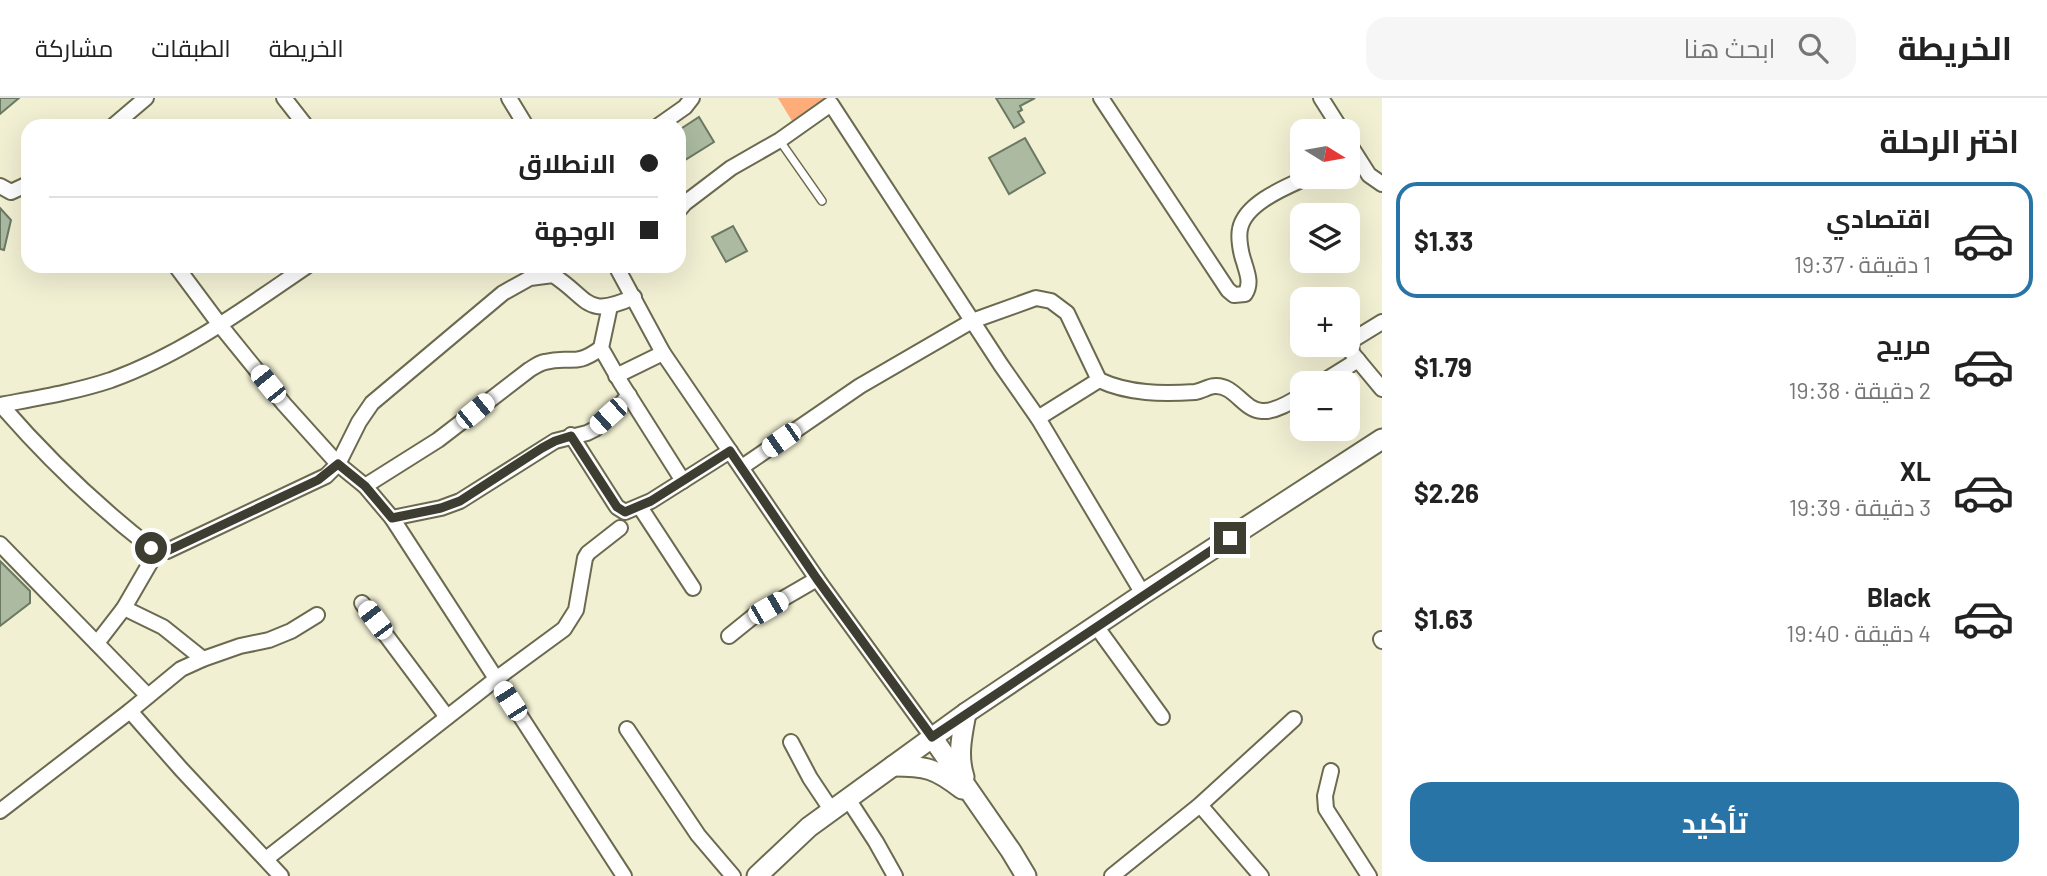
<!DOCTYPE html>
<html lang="ar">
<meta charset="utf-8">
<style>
:root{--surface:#fff;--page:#f6f6f6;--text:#222;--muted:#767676;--line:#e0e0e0;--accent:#2974a7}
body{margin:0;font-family:Barlow,Cairo,sans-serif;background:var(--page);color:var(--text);direction:rtl;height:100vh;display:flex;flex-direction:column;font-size:26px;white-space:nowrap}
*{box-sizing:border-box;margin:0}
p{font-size:23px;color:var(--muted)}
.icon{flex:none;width:38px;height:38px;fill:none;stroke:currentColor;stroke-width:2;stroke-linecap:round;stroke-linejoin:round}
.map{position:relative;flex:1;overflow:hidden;direction:ltr}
.panel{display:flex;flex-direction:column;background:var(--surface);width:665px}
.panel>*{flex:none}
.banner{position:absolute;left:21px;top:21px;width:665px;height:154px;border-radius:21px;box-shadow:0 7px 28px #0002;direction:rtl;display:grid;align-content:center;height:154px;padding:0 28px;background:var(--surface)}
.needle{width:46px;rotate:101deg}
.controls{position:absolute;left:1290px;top:21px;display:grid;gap:14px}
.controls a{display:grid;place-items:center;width:70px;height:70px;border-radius:14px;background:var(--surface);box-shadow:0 7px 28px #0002;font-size:35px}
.end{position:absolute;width:32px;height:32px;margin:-16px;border:9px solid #3d3d31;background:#fff;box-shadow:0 0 0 4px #fff}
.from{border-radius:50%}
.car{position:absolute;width:21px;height:42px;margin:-21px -10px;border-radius:9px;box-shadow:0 0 5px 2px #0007;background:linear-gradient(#fff 24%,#345 0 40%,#fff 0 76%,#345 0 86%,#fff 0)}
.banner b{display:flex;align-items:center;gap:24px;height:66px;font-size:26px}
.banner b+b{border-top:2px solid var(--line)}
.banner i{width:18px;height:18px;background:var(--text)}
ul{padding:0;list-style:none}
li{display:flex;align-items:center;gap:21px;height:116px;margin:0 14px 10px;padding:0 14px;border:4px solid transparent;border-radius:21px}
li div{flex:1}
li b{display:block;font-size:26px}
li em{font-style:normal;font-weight:700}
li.active{border-color:var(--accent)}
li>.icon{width:63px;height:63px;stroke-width:1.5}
h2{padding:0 28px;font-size:32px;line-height:84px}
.button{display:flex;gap:14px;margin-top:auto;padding:14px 28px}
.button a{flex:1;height:80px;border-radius:21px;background:var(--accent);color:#fff;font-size:28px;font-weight:700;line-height:80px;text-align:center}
header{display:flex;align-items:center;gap:42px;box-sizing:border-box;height:98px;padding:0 35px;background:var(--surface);border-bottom:2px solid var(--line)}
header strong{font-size:33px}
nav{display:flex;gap:38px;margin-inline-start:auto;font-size:24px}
.search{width:490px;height:63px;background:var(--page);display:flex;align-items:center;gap:18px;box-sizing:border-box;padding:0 24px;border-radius:21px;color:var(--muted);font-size:26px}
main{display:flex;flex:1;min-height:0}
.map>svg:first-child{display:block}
</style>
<header>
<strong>الخريطة</strong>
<div class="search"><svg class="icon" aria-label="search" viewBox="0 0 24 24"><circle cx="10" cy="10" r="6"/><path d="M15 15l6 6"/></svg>ابحث هنا</div>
<nav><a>الخريطة</a><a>الطبقات</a><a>مشاركة</a></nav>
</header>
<main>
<section class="panel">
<h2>اختر الرحلة</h2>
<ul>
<li class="active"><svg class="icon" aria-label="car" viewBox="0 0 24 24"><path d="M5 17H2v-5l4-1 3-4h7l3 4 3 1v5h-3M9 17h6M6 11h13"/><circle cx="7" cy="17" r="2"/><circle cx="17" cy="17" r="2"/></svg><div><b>اقتصادي</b><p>1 دقيقة · 19:37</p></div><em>$1.33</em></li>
<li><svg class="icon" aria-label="car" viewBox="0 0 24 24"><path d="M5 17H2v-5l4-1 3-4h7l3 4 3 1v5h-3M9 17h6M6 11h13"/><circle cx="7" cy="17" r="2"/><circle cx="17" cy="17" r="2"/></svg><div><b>مريح</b><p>2 دقيقة · 19:38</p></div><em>$1.79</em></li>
<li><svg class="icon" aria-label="car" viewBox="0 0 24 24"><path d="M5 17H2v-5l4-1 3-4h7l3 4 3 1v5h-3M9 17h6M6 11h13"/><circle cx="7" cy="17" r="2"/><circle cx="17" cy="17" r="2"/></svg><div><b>XL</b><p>3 دقيقة · 19:39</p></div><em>$2.26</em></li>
<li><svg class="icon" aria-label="car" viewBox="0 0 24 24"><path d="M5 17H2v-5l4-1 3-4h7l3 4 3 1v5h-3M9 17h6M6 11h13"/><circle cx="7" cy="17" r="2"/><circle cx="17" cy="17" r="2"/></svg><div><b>Black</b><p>4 دقيقة · 19:40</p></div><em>$1.63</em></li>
</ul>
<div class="button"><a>تأكيد</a></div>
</section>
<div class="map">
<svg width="1382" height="778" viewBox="0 0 1382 778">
<rect width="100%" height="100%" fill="#f2f0d3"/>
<!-- green -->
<polygon fill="#ffac7b" points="778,0 824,0 792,23"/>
<!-- building -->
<g fill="#abbaa1" stroke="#6b7962" stroke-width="2">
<polygon points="0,0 19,0 0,16"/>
<polygon points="996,0 1035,0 1020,8 1022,12 1018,14 1024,24 1014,30"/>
<polygon points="699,19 714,44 685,62 679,52 679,32"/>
<polygon points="1025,40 1045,75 1009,96 989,60"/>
<polygon points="0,110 11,122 4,152 0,151"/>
<polygon points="733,128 747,153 726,164 712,139"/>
<polygon points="0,463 30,493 30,505 0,528"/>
</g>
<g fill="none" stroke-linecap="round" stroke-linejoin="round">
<defs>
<polyline id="lane" points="780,43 822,103"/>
<g id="street">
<polyline points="284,0 306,28"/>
<polyline points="509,0 526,28"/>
<path d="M 1101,0 L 1228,192 L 1234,197 L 1245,196 C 1252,185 1247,175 1244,164 C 1241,156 1238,140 1240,131 C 1245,105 1286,89 1308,79"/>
<polyline points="1321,0 1342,33"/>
<polyline points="113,28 146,0"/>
<polyline points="658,28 685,9 692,0"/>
<polyline points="1348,44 1369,77 1382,86"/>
<polyline points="0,88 11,94 28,86"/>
<polyline points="679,112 685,105 731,70 780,42 831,6 1001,267 1038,320 1143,496"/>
<polyline points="176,168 220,227 284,306 338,366 365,388 392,420 624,778"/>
<polyline points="616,168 663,255 817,481 932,639"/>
<polyline points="610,208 601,250 621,285 683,383"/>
<polyline points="1382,224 1351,243 1352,255 1382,291"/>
<polyline points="616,278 663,255"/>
<polyline points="1321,285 1358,262"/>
<path d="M 0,307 C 37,300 75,294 111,282 C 183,256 244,211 307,168"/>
<path d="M 1,307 C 46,359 96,407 151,450 L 157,453 L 167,453 L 326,378 L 338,366 L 359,324 L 372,305 L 503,195 L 530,180 L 553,177 C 590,201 585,221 634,199"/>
<path d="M 1038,320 L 1099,282 C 1129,296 1162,296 1195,294 C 1202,293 1209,288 1215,288 C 1235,287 1243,312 1262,313 C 1275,314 1291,304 1302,297"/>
<polyline points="571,337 617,409 625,414 651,403 730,353"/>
<polyline points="742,369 860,288 972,223 1036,200 1051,203 1067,215 1099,282"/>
<path d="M 365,388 L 438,342 L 529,272 C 534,269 539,265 545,264 C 571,257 574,270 601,250"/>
<polyline points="640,409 693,490"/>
<polyline points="392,420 441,410 460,403 555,343 587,335 595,331 621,306 629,297"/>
<polyline points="0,446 148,598"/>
<polyline points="362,505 447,619"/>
<polyline points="124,510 163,529 203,561"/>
<polyline points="1096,528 1162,619"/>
<polyline points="729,538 755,517 817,481"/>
<polyline points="1381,541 1382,543"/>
<polyline points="97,545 124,510 157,453"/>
<polyline points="130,613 181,671 281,778"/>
<polyline points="627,631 698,737 733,778"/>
<polyline points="791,644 810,680 832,713"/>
<polyline points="1331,673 1325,698 1326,711 1369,778"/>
<polyline points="848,701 876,744 895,778"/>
<polyline points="1200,707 1261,778"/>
<polyline points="0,713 130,613 181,571 203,561 240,548 269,542 291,533 317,517"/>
<polyline points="266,761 496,581 564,531 576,512 585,460 588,455 620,430"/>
<polyline points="1112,778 1200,707 1294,621"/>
</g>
<g id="secondary">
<polyline points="932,639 1011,753 1026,778"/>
<path d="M 893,668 C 926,668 935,670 962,691"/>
<path d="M 964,679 C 957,657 962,637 966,615"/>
<polyline points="757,778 809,729 966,615 1143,496 1382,341"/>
</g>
</defs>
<!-- lane casing -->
<use href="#lane" stroke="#6b6a50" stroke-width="10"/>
<!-- street casing -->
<use href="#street" stroke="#6b6a50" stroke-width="18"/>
<!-- secondary casing -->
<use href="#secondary" stroke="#6b6a50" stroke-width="23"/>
<!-- lane -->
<use href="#lane" stroke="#fff" stroke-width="7"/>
<!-- street -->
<use href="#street" stroke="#fff" stroke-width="14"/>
<!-- secondary -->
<use href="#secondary" stroke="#fff" stroke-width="19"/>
</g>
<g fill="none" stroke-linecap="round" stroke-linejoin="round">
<!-- route -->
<polyline stroke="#3d3d31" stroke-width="9" points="151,450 157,453 167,453 318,382 338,366 365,388 392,420 441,410 460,403 542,350 555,343 571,338 617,409 625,414 651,403 730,353 817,481 932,639 1230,440"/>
</g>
</svg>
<div class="controls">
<a><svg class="needle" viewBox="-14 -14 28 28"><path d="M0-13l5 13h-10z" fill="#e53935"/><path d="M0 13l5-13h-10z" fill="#767676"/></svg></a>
<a><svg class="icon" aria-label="layers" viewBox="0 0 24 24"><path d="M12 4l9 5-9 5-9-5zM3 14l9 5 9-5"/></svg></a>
<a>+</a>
<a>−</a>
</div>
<i class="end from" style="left:151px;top:450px"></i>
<i class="end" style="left:1230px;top:440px"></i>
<i class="car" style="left:268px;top:286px;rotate:321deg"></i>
<i class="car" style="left:475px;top:313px;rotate:51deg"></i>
<i class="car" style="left:608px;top:318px;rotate:228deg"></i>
<i class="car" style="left:781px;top:342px;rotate:235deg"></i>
<i class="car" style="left:768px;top:510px;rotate:60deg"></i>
<i class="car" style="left:375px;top:522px;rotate:323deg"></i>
<i class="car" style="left:510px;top:603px;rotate:327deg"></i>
<div class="banner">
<b><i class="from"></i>الانطلاق</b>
<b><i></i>الوجهة</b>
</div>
</div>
</main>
